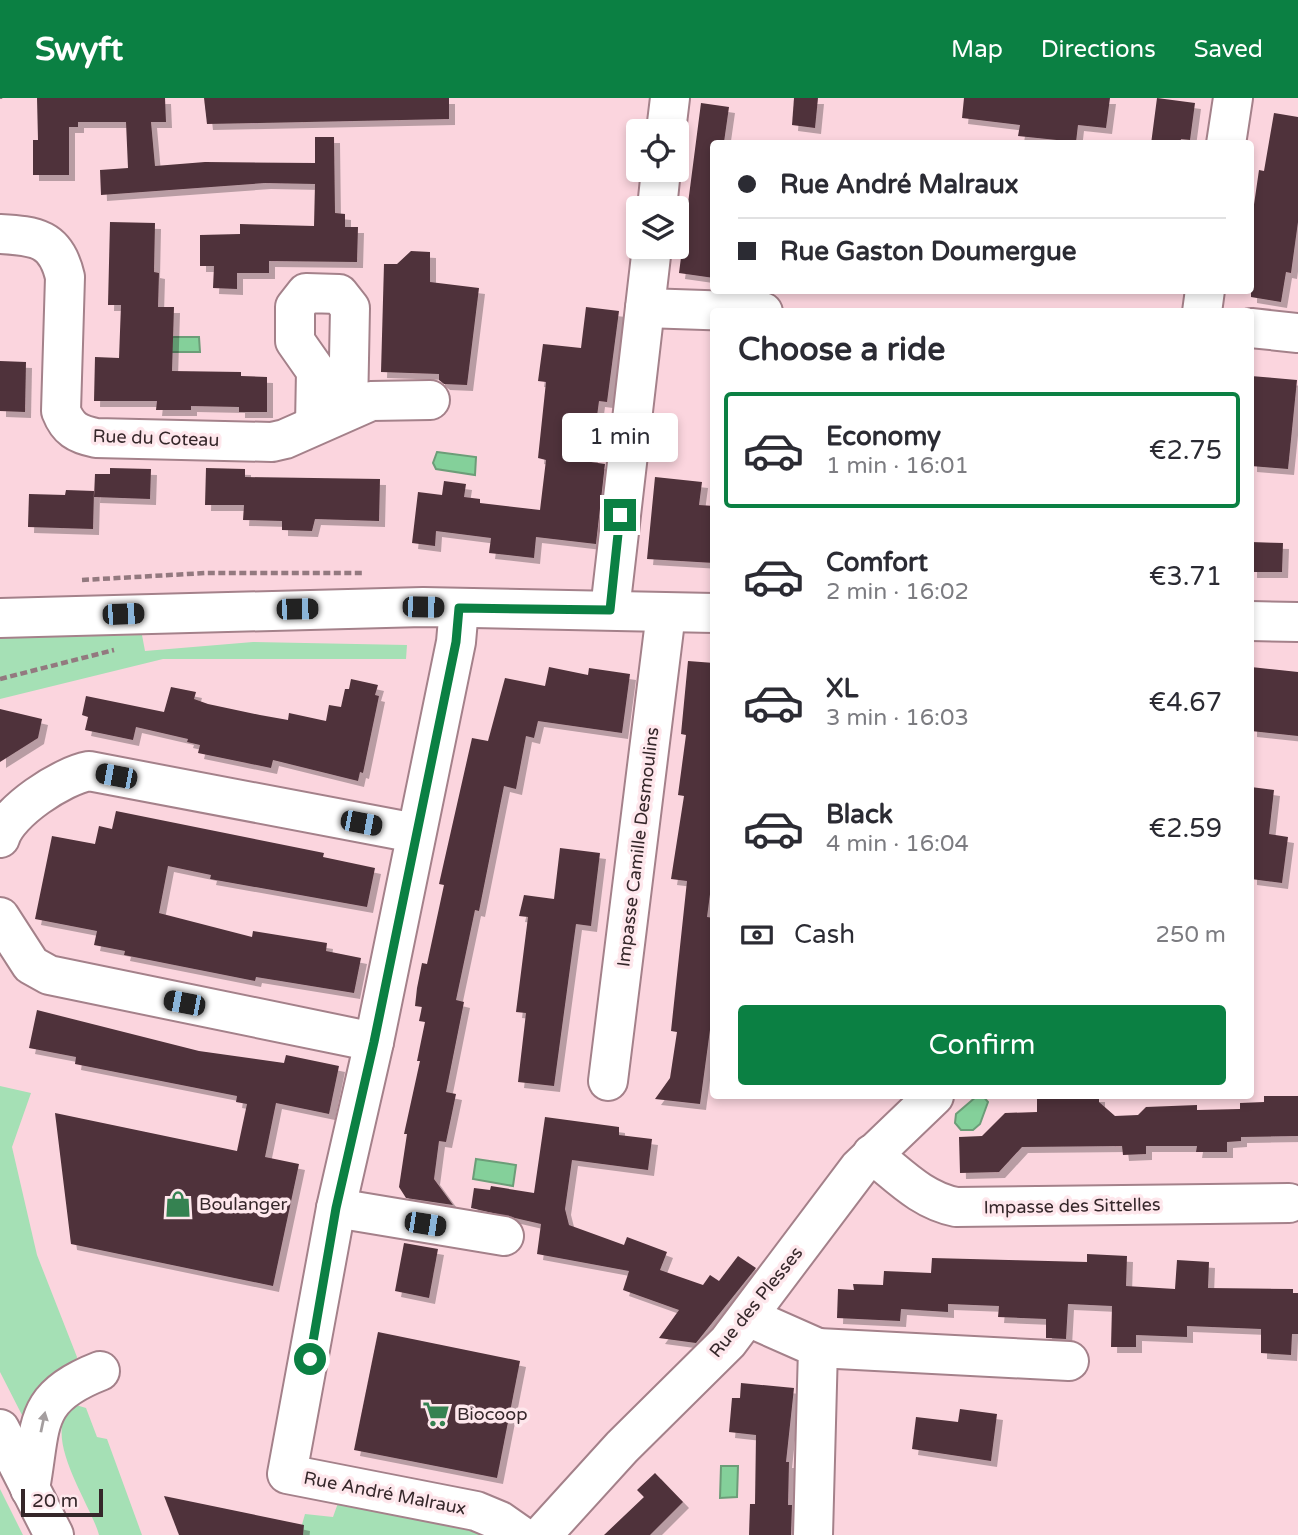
<!DOCTYPE html>
<meta charset="utf-8">
<style>
:root{--surface:#fff;--page:#f2f2f3;--text:#2b2b33;--muted:#7c7c81;--line:#e1e1e2;--accent:#0b8043}
body{margin:0;font-family:"Varela Round",sans-serif;background:var(--page);color:var(--text);height:100vh;display:flex;flex-direction:column;font-size:26px;white-space:nowrap}
*{box-sizing:border-box;margin:0}
p{font-size:23px;color:var(--muted)}
.icon{flex:none;width:38px;height:38px;fill:none;stroke:currentColor;stroke-width:2;stroke-linecap:round;stroke-linejoin:round}
.map{position:relative;flex:1;overflow:hidden}
.sheet{position:absolute;left:710px;top:210px;width:544px;height:791px;display:flex;flex-direction:column;background:var(--surface);border-radius:7px;box-shadow:0 4px 10px #0003}
.sheet>*{flex:none}
.top-card{position:absolute;left:710px;top:42px;width:544px;height:154px;border-radius:7px;box-shadow:0 4px 10px #0003;display:grid;align-content:center;height:154px;padding:0 28px;background:var(--surface)}
.fabs{position:absolute;left:626px;top:21px;display:grid;gap:14px}
.fabs a{display:grid;place-items:center;width:63px;height:63px;border-radius:7px;background:var(--surface);box-shadow:0 4px 10px #0003;font-size:35px}
.scale{position:absolute;left:21px;bottom:18px;width:82px;box-sizing:border-box;padding-left:7px;border:4px solid #35272a;border-top:0;font-size:19px;line-height:24px;white-space:nowrap;color:#35272a;-webkit-text-stroke:5px #fee7ec;paint-order:stroke}
.end{position:absolute;width:32px;height:32px;margin:-16px;border:9px solid #0b8043;background:#fff;box-shadow:0 0 0 4px #fff}
.from{border-radius:50%}
.bubble{position:absolute;height:49px;border-radius:7px;background:var(--surface);box-shadow:0 4px 10px #0003;font-size:23px;font-weight:600;line-height:49px;text-align:center}
.car{position:absolute;width:21px;height:42px;margin:-21px -10px;border-radius:9px;box-shadow:0 0 5px 2px #0007;background:linear-gradient(#222 24%,#8ab4d8 0 40%,#222 0 76%,#8ab4d8 0 86%,#222 0)}
.top-card b{display:flex;align-items:center;gap:24px;height:66px;font-size:26px}
.top-card b+b{border-top:2px solid var(--line)}
.top-card i{width:18px;height:18px;background:var(--text)}
ul{padding:0;list-style:none}
li{display:flex;align-items:center;gap:21px;height:116px;margin:0 14px 10px;padding:0 14px;border:4px solid transparent;border-radius:7px}
li div{flex:1}
li b{display:block;font-size:26px}
li em{font-style:normal;font-weight:600}
li.current{border-color:var(--accent)}
li>.icon{width:63px;height:63px;stroke-width:1.5}
h2{padding:0 28px;font-size:32px;line-height:84px}
.pay{display:flex;align-items:center;gap:18px;height:77px;padding:0 28px;font-size:26px}
.pay p{margin-inline-start:auto}
.action{display:flex;gap:14px;margin-top:auto;padding:14px 28px}
.action a{flex:1;height:80px;border-radius:7px;background:var(--accent);color:#fff;font-size:28px;font-weight:600;line-height:80px;text-align:center}
header{display:flex;align-items:center;gap:42px;box-sizing:border-box;height:98px;padding:0 35px;background:var(--accent);color:#fff}
header strong{font-size:33px}
nav{display:flex;gap:38px;margin-inline-start:auto;font-size:24px}
.map>svg:first-child{display:block}
</style>
<header>
<strong>Swyft</strong>
<nav><a>Map</a><a>Directions</a><a>Saved</a></nav>
</header>
<div class="map">
<svg width="1298" height="1437" viewBox="0 0 1298 1437">
<defs>
<filter id="shadow"><feDropShadow dx="6" dy="6" stdDeviation="0" flood-color="#0004"/></filter>
</defs>
<rect width="100%" height="100%" fill="#fbd5de"/>
<!-- green -->
<g fill="#a5e0b5">
<polygon points="142,537 145,553 253,544 407,547 406,561 163,561 0,601 0,540"/>
<polygon points="0,988 31,995 12,1049 37,1157 77,1259 76,1263 23,1319 0,1274"/>
<path d="M 76,1307 L 86,1310 L 97,1339 L 107,1341 L 142,1437 L 99,1437 C 91,1406 36,1331 76,1307 Z"/>
<polygon points="0,1390 0,1391 23,1437 0,1437"/>
<polygon points="338,1405 482,1435 486,1437 299,1437 305,1416 333,1419"/>
</g>
<!-- water -->
<g fill="#84d09a" stroke="#6c9d78" stroke-width="2">
<polygon points="166,239 199,239 200,254 167,254"/>
<polygon points="437,354 476,359 475,377 436,371 433,365"/>
<polygon points="977,998 983,998 988,1004 980,1026 973,1032 961,1032 955,1025 956,1016"/>
<polygon points="476,1061 516,1067 513,1088 473,1081"/>
<polygon points="721,1368 738,1368 737,1399 720,1400"/>
</g>
<!-- building -->
<g fill="#4f323a" filter="url(#shadow)">
<polygon points="37,0 165,0 166,24 151,24 155,68 205,64 315,65 315,39 334,39 335,115 345,116 345,129 358,129 357,164 269,163 269,175 237,175 237,191 213,190 214,168 200,168 200,137 240,136 240,126 314,128 315,86 265,85 101,97 100,72 128,70 126,24 78,24 78,29 69,29 69,77 33,77 33,42 38,42"/>
<polygon points="204,0 449,0 449,21 207,26"/>
<polygon points="794,0 818,0 815,30 792,27"/>
<polygon points="964,0 1110,0 1106,30 1078,27 1076,44 1018,38 1020,27 962,20"/>
<polygon points="1157,0 1195,5 1190,42 1181,41 1180,46 1151,46"/>
<polygon points="701,5 729,9 724,44 714,43 714,180 679,175"/>
<polygon points="1274,15 1298,19 1298,124 1291,175 1286,174 1281,204 1251,199 1251,127 1259,72 1264,73"/>
<polygon points="110,124 155,125 154,174 159,175 158,209 174,209 172,273 241,274 241,278 267,279 267,314 239,314 239,309 191,308 191,312 156,312 157,303 94,303 95,259 119,260 121,207 108,207"/>
<polygon points="411,153 430,154 430,184 479,190 467,287 444,286 439,282 439,276 381,274 384,166 397,166"/>
<polygon points="586,209 619,213 607,304 599,303 591,364 605,366 596,446 536,439 534,460 489,455 491,440 436,433 435,448 412,445 418,394 442,397 444,383 466,386 464,399 480,401 480,405 540,412 546,362 538,360 546,284 538,283 543,246 581,250"/>
<polygon points="0,263 26,264 25,314 0,313"/>
<polygon points="1251,278 1297,282 1288,371 1251,368"/>
<polygon points="110,370 151,371 150,401 94,399 95,376 110,376"/>
<polygon points="206,370 245,371 245,379 380,381 379,423 315,421 312,433 282,432 282,423 243,422 244,407 205,407"/>
<polygon points="655,379 702,384 699,407 714,408 714,465 647,461"/>
<polygon points="66,392 94,393 93,431 28,429 29,396 65,397"/>
<polygon points="1251,444 1283,445 1282,474 1251,474"/>
<polygon points="688,563 714,565 714,766 707,819 714,820 714,933 710,932 700,1006 655,1001 670,980 677,934 671,933 687,783 671,781 684,698 678,697 686,637 681,636"/>
<polygon points="549,569 588,577 589,570 630,576 622,635 538,623 534,640 526,638 516,691 504,688 479,813 475,812 456,902 464,904 446,994 456,996 446,1044 439,1043 434,1081 453,1107 406,1100 399,1089 407,1036 404,1036 420,963 417,963 425,924 419,923 422,909 415,908 417,890 422,865 427,866 444,787 439,786 472,640 488,643 505,580 545,588"/>
<polygon points="1251,569 1298,574 1298,638 1251,633"/>
<polygon points="351,581 378,587 375,597 379,598 363,675 360,674 358,683 273,662 271,670 198,655 200,647 187,644 188,641 136,629 133,642 85,632 88,619 82,617 86,598 164,614 171,589 196,594 194,601 208,606 260,617 288,622 289,615 326,623 329,607 341,609 345,591 349,591"/>
<polygon points="0,611 42,621 38,640 0,664"/>
<polygon points="1251,689 1274,692 1269,736 1288,739 1282,785 1251,781"/>
<polygon points="116,713 324,755 323,759 375,770 367,809 210,781 211,777 168,768 159,815 252,839 253,833 327,845 326,853 361,860 354,895 256,879 255,883 124,857 125,853 94,847 97,833 35,821 52,738 95,746 99,728 112,731"/>
<polygon points="560,750 600,755 591,828 576,826 554,988 518,984 526,915 516,914 528,819 519,818 524,797 554,801"/>
<polygon points="37,912 199,953 284,965 286,957 339,968 329,1016 276,1005 265,1059 299,1066 273,1188 71,1146 55,1015 237,1053 247,1006 236,1004 237,998 75,966 76,959 29,950"/>
<polygon points="1037,998 1099,998 1099,1004 1115,1018 1138,1017 1146,1009 1197,1007 1197,1012 1240,1011 1240,1005 1264,1004 1264,998 1298,998 1298,1038 1241,1039 1241,1043 1227,1044 1227,1054 1196,1054 1197,1048 1146,1048 1146,1056 1123,1057 1122,1048 1022,1049 999,1074 960,1075 959,1039 982,1038 1005,1015 1037,1014"/>
<polygon points="545,1019 619,1029 619,1037 652,1041 648,1072 572,1062 565,1111 569,1127 624,1147 627,1139 667,1154 660,1172 703,1187 710,1177 719,1183 738,1158 756,1170 696,1245 659,1240 679,1212 623,1192 629,1173 537,1156 541,1126 471,1110 474,1090 490,1092 491,1088 534,1095"/>
<polygon points="404,1145 438,1151 429,1200 395,1193"/>
<polygon points="1087,1156 1127,1158 1126,1188 1175,1191 1177,1162 1209,1164 1208,1190 1293,1191 1293,1195 1298,1195 1298,1236 1292,1236 1291,1257 1261,1255 1261,1231 1187,1228 1187,1239 1136,1237 1136,1249 1111,1249 1112,1208 1068,1206 1066,1241 1046,1240 1046,1221 998,1219 999,1208 948,1206 948,1214 901,1211 900,1223 837,1220 838,1191 854,1192 853,1186 883,1187 884,1173 931,1175 932,1160 1087,1164"/>
<polygon points="378,1234 520,1263 497,1380 354,1352"/>
<polygon points="741,1285 794,1290 786,1364 789,1364 788,1407 792,1407 791,1437 749,1437 750,1406 755,1406 756,1337 729,1334 732,1300 740,1300"/>
<polygon points="960,1311 997,1316 991,1363 912,1351 916,1319 958,1324"/>
<polygon points="655,1375 683,1404 650,1437 604,1437 644,1399 637,1392"/>
<polygon points="164,1398 304,1427 303,1437 179,1437"/>
</g>
<g fill="none" stroke-linecap="round" stroke-linejoin="round">
<defs>
<g id="minor">
<polyline points="666,33 670,0"/>
<polyline points="1226,46 1233,0"/>
<polyline points="657,110 661,72"/>
<path d="M 0,136 C 36,138 56,140 65,179 L 61,313 C 68,331 77,336 96,340 L 272,344 L 285,341 L 371,303 L 430,302"/>
<polyline points="645,210 763,214"/>
<polyline points="1202,214 1205,192"/>
<polyline points="1251,230 1298,235"/>
<polyline points="315,327 316,273 295,243 295,209 306,195 339,196 350,210 348,312"/>
<polyline points="459,510 456,544 374,944 336,1110 287,1376 476,1413 500,1423 520,1437"/>
<polyline points="610,512 652,149"/>
<path d="M 0,740 C 8,713 62,678 89,673 L 415,735"/>
<polyline points="0,819 31,867 49,877 374,944"/>
<polyline points="608,983 666,515"/>
<path d="M 872,1056 C 899,1077 921,1102 956,1109 L 1289,1105"/>
<polyline points="336,1110 504,1138"/>
<polyline points="748,1219 818,1250 813,1437"/>
<polyline points="818,1250 1069,1263"/>
<path d="M 30,1391 C 42,1327 31,1300 100,1273"/>
<polyline points="542,1437 622,1349 728,1244 859,1070 934,998"/>
</g>
<g id="major">
<polyline points="0,520 423,509 714,515"/>
<polyline points="1251,523 1298,524"/>
<polyline points="0,1331 54,1437"/>
</g>
</defs>
<!-- minor casing -->
<use href="#minor" stroke="#a4818a" stroke-width="42"/>
<!-- major casing -->
<use href="#major" stroke="#a4818a" stroke-width="42"/>
<!-- path -->
<g stroke="#93797f" stroke-width="4.5" stroke-dasharray="7 3.5" stroke-linecap="butt">
<polyline points="0,1 0,0"/>
<polyline points="82,482 206,475 363,475"/>
<polyline points="0,581 114,552"/>
</g>
<!-- minor -->
<use href="#minor" stroke="#fff" stroke-width="38"/>
<!-- major -->
<use href="#major" stroke="#fff" stroke-width="38"/>
</g>
<!-- one-way arrows -->
<defs><path id="oneway-solid" d="M-6-.8H1V-3.2L6.5 0L1 3.2V.8H-6Z" transform="scale(1.75)"/></defs>
<use fill="#a49e9f" href="#oneway-solid" transform="translate(43 1324) rotate(-78)"/>
<g fill="none" stroke-linecap="round" stroke-linejoin="round">
<!-- route -->
<polyline stroke="#0b8043" stroke-width="9" points="310,1261 336,1110 374,944 456,544 459,510 610,512 620,417"/>
</g>
<!-- icons -->
<defs>
<symbol id="shop-bare" viewBox="-9 -9 18 18"><path d="M-5-2.5h2.3a2.7 3.5 0 0 1 5.4 0H5L5.5 6h-11ZM-1.5-2.5h3a1.5 2.3 0 0 0-3 0Z" fill="#358251" stroke="#fee7ec" stroke-width="2.5" paint-order="stroke"/></symbol>
<symbol id="supermarket-bare" viewBox="-9 -9 18 18"><path d="M-6-5.5h2.5l.6 2H6L4.5 2H-2.5L-4.4-4H-6ZM-1.5 3.2a1.3 1.3 0 1 0 .1 0ZM3 3.2a1.3 1.3 0 1 0 .1 0Z" fill="#358251" stroke="#fee7ec" stroke-width="2.5" paint-order="stroke"/></symbol>
</defs>
<g fill-rule="evenodd">
<use href="#shop-bare" x="159" y="1087" width="38" height="38"/>
<use href="#supermarket-bare" x="417" y="1297" width="38" height="38"/>
</g>
<g text-anchor="middle" stroke-width="7" stroke-linejoin="round" paint-order="stroke">
<!-- street labels -->
<g font-size="18" fill="#35272a" stroke="#fee7ec">
<text transform="translate(156 340) rotate(2)" y="6">Rue du Coteau</text>
<text transform="translate(638 749) rotate(-83)" y="6">Impasse Camille Desmoulins</text>
<text transform="translate(1072 1108) rotate(-1)" y="6">Impasse des Sittelles</text>
<text transform="translate(756 1204) rotate(-51)" y="6">Rue des Plesses</text>
<text transform="translate(385 1395) rotate(11)" y="6">Rue André Malraux</text>
</g>
<!-- poi labels -->
<g font-size="18" fill="#35272a" stroke="#fee7ec" text-anchor="start">
<text x="199" y="1112">Boulanger</text>
<text x="457" y="1322">Biocoop</text>
</g>
</g>
</svg>
<div class="fabs">
<a><svg class="icon" aria-label="locate" viewBox="0 0 24 24"><circle cx="12" cy="12" r="6"/><path d="M12 2v4M12 18v4M2 12h4M18 12h4"/></svg></a>
<a><svg class="icon" aria-label="layers" viewBox="0 0 24 24"><path d="M12 4l9 5-9 5-9-5zM3 14l9 5 9-5"/></svg></a>
</div>
<div class="scale">20 m</div>
<i class="end from" style="left:310px;top:1261px"></i>
<i class="end" style="left:620px;top:417px"></i>
<div class="bubble" style="left:562px;top:315px;width:116px">1 min</div>
<i class="car" style="left:423px;top:509px;rotate:91deg"></i>
<i class="car" style="left:297px;top:511px;rotate:89deg"></i>
<i class="car" style="left:123px;top:516px;rotate:88deg"></i>
<i class="car" style="left:116px;top:678px;rotate:281deg"></i>
<i class="car" style="left:361px;top:725px;rotate:101deg"></i>
<i class="car" style="left:184px;top:905px;rotate:281deg"></i>
<i class="car" style="left:425px;top:1126px;rotate:99deg"></i>
<div class="top-card">
<b><i class="from"></i>Rue André Malraux</b>
<b><i></i>Rue Gaston Doumergue</b>
</div>
<section class="sheet">
<h2>Choose a ride</h2>
<ul>
<li class="current"><svg class="icon" aria-label="car" viewBox="0 0 24 24"><path d="M5 17H2v-5l4-1 3-4h7l3 4 3 1v5h-3M9 17h6M6 11h13"/><circle cx="7" cy="17" r="2"/><circle cx="17" cy="17" r="2"/></svg><div><b>Economy</b><p>1 min · 16:01</p></div><em>€2.75</em></li>
<li><svg class="icon" aria-label="car" viewBox="0 0 24 24"><path d="M5 17H2v-5l4-1 3-4h7l3 4 3 1v5h-3M9 17h6M6 11h13"/><circle cx="7" cy="17" r="2"/><circle cx="17" cy="17" r="2"/></svg><div><b>Comfort</b><p>2 min · 16:02</p></div><em>€3.71</em></li>
<li><svg class="icon" aria-label="car" viewBox="0 0 24 24"><path d="M5 17H2v-5l4-1 3-4h7l3 4 3 1v5h-3M9 17h6M6 11h13"/><circle cx="7" cy="17" r="2"/><circle cx="17" cy="17" r="2"/></svg><div><b>XL</b><p>3 min · 16:03</p></div><em>€4.67</em></li>
<li><svg class="icon" aria-label="car" viewBox="0 0 24 24"><path d="M5 17H2v-5l4-1 3-4h7l3 4 3 1v5h-3M9 17h6M6 11h13"/><circle cx="7" cy="17" r="2"/><circle cx="17" cy="17" r="2"/></svg><div><b>Black</b><p>4 min · 16:04</p></div><em>€2.59</em></li>
</ul>
<div class="pay"><svg class="icon" aria-label="cash" viewBox="0 0 24 24"><path d="M3 7h18v10H3z"/><circle cx="12" cy="12" r="2"/></svg>Cash<p>250 m</p></div>
<div class="action"><a>Confirm</a></div>
</section>
</div>
